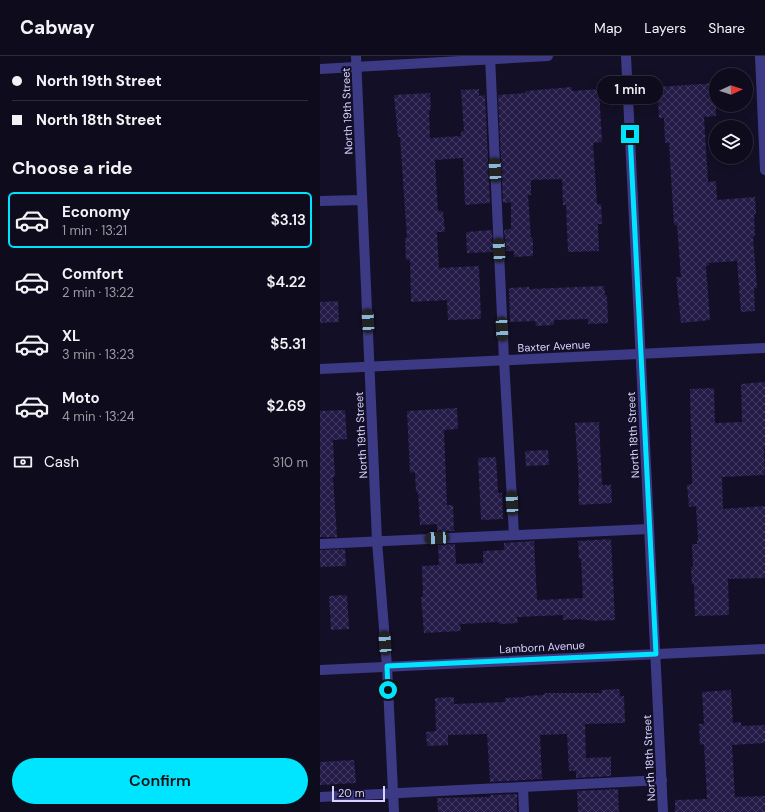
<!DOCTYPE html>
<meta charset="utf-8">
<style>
:root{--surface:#0e0b1c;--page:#1c1929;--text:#f1f3f6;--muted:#9b9ba3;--line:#2e2b3b;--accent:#00e5ff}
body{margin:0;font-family:"DM Sans",sans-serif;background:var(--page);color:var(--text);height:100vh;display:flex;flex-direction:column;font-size:15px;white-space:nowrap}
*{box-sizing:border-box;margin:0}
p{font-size:13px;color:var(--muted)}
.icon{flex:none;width:22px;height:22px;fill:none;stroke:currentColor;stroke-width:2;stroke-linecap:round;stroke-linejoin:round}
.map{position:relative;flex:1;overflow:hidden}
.details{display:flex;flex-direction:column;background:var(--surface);width:320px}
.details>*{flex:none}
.top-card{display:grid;align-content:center;height:88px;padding:0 12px;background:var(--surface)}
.needle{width:26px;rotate:87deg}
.fabs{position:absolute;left:389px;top:12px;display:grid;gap:8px}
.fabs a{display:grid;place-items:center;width:44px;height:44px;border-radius:50%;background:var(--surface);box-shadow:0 2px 10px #0003,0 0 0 1px var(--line);font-size:20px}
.scale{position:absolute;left:12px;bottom:10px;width:53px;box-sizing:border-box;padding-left:4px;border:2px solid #d9d4ff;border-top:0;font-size:11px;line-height:14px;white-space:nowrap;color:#d9d4ff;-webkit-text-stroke:3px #130f26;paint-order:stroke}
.end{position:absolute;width:18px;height:18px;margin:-9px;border:5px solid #00e5ff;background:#111;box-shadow:0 0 0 2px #111}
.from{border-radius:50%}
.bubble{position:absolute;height:28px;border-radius:14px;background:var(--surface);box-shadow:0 2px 10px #0003,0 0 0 1px var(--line);font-size:13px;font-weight:600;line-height:28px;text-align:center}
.car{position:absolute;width:12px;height:24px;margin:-12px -6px;border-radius:5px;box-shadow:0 0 3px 1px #0007;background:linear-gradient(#222 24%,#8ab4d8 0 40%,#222 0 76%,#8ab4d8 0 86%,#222 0)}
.top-card b{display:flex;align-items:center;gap:14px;height:38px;font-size:15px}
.top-card b+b{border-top:1px solid var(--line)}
.top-card i{width:10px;height:10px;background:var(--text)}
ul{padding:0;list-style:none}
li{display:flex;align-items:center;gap:12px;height:56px;margin:0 8px 6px;padding:0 4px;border:2px solid transparent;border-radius:6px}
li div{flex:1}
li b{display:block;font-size:15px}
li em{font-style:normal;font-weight:600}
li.active{border-color:var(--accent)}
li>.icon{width:36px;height:36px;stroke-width:1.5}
h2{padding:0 12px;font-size:18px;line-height:48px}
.pay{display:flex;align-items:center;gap:10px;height:44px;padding:0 12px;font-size:15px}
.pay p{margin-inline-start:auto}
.cta{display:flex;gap:8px;margin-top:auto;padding:8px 12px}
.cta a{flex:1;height:46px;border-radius:24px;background:var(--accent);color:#111;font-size:16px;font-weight:600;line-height:46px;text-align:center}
header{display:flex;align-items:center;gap:24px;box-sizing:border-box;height:56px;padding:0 20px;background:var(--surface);border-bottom:1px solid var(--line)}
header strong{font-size:19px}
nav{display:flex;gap:22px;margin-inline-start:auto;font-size:14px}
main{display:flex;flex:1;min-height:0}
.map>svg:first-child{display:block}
</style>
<header>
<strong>Cabway</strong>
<nav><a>Map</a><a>Layers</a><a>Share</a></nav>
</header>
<main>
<section class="details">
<div class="top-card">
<b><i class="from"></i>North 19th Street</b>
<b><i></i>North 18th Street</b>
</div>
<h2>Choose a ride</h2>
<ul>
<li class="active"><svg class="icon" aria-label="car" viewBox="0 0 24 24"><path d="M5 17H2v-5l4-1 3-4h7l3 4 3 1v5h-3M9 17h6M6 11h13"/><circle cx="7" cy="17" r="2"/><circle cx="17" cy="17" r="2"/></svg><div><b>Economy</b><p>1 min · 13:21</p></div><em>$3.13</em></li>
<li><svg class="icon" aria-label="car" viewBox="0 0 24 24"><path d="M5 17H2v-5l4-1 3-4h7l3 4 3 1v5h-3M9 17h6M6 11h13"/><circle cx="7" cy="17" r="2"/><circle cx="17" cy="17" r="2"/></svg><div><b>Comfort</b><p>2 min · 13:22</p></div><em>$4.22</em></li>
<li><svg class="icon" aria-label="car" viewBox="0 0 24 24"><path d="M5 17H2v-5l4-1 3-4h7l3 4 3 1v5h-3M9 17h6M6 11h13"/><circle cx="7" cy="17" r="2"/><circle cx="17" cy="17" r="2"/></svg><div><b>XL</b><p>3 min · 13:23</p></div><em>$5.31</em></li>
<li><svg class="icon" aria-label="car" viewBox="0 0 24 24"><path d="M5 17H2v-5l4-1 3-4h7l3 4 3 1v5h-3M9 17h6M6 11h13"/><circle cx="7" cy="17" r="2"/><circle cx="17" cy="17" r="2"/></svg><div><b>Moto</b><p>4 min · 13:24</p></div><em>$2.69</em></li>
</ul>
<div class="pay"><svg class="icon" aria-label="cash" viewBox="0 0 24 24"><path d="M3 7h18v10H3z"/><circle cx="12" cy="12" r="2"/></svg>Cash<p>310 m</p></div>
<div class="cta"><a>Confirm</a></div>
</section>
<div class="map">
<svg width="445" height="756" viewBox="0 0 445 756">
<defs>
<pattern id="building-cross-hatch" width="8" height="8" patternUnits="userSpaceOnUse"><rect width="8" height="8" fill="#241b47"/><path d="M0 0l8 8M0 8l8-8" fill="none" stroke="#433b63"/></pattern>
</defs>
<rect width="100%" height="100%" fill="#130f26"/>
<!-- building -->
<g fill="url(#building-cross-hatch)">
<polygon points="396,27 396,60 384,61 388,126 396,125 397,144 435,141 436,158 434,158 435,180 433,181 437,232 434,232 435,255 421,256 417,205 388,207 389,209 386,210 390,264 361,267 356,221 361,221 357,169 354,169 349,87 345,87 344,62 339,62 337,31"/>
<polygon points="252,31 252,35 279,33 282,86 273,87 277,148 281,148 282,168 278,168 279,195 248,196 246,149 243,149 242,123 211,124 211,139 208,139 211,182 213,182 213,200 194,201 194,195 186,195 184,174 191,173 191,146 183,147 178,39 205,37 205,35"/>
<polygon points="159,33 159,40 165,39 170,147 145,149 143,102 115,104 118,155 123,155 125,176 117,176 119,212 159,210 161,263 128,264 127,244 91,246 90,204 86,204 85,182 87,182 80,81 78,81 74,39 110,37 111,54 109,54 110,82 141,80 141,75 144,75 141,34"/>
<polygon points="172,174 173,196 147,197 146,176"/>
<polygon points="284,230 285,239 287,239 288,267 268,268 268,263 234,264 234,269 216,270 215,265 190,266 189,232 209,231 209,233"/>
<polygon points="18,245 19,266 0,267 0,246"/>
<polygon points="445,326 445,391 444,391 445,419 402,421 403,453 445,450 445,522 408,523 409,559 375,560 374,528 372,528 371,511 373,511 372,488 377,488 377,484 378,484 376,450 369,451 367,429 372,428 370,333 394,332 395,367 422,366 421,328"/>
<polygon points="137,352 138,373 124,374 127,449 133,449 134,475 117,476 117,468 100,469 98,436 96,436 95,416 90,417 87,355"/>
<polygon points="25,354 27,383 13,384 15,421 13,421 17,481 0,481 0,355"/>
<polygon points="279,366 282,429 291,429 292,447 259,449 258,430 259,430 255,367"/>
<polygon points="228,394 229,409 206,410 205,395"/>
<polygon points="176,401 178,437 182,437 183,463 161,464 158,402"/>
<polygon points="291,483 295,564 270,565 270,564 262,564 262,563 243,564 243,559 197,561 198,567 179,568 179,566 140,568 141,575 104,577 101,541 103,541 102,510 119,509 118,489 135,488 136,508 163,507 163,495 184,494 184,487 214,485 217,544 263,542 261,503 259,503 258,485"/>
<polygon points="25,493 26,510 0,511 0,494"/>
<polygon points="27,539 29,573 11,574 9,540"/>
<polygon points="299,633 300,640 304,640 305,667 265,668 266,702 291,701 291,720 256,722 256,715 249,715 247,678 220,679 222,723 170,726 167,678 128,679 128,689 107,690 106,676 116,675 115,642 134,641 134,648 185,646 185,642 205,641 205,640 224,639 224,637 282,637 282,634"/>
<polygon points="411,634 413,667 421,666 421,670 445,669 445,687 412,689 415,741 445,740 445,756 355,756 355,744 387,743 384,688 380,689 379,668 384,668 382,636"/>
<polygon points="34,704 36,727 0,729 0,706"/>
<polygon points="298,733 299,756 258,756 257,735"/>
<polygon points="197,738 197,756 118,756 117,742 170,741 170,739"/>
</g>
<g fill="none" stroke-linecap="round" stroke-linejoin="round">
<!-- service -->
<g stroke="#3d3a85" stroke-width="10">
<polyline points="170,0 184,304 194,479"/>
<polyline points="440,0 445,114"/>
<polyline points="0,145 42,144"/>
<polyline points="0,488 329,473"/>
<polyline points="203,731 204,756"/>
<polyline points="0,741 342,724"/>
</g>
<!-- minor -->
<g stroke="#3d3a85" stroke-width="10">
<polyline points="36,0 57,485 67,610 74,756"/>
<polyline points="306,0 343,756"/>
<polyline points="0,13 228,0"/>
<polyline points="0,313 445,292"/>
<polyline points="0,614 445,593"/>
</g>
</g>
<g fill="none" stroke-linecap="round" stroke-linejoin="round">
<!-- route -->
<polyline stroke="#00e5ff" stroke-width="5" points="68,634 67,610 336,598 310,78"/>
</g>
<g text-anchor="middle" stroke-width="4" stroke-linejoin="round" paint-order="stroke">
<!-- street labels -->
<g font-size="11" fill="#d9d4ff" stroke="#130f26">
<text transform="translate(27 55) rotate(-92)" y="4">North 19th Street</text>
<text transform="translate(234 290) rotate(-3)" y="4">Baxter Avenue</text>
<text transform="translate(41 379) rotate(-93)" y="4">North 19th Street</text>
<text transform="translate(313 379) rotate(-93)" y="4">North 18th Street</text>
<text transform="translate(222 591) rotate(-3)" y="4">Lamborn Avenue</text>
<text transform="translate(329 702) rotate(-93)" y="4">North 18th Street</text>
</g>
</g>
</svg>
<div class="fabs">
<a><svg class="needle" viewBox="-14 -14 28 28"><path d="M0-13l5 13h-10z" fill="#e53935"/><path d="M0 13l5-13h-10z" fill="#9b9ba3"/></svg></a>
<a><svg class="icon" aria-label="layers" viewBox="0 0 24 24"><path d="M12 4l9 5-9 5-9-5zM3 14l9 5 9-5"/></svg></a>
</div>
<div class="scale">20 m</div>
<i class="end from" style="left:68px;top:634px"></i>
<i class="end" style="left:310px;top:78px"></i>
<div class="bubble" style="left:277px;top:20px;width:66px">1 min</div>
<i class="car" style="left:175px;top:114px;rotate:357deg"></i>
<i class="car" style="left:179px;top:194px;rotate:357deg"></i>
<i class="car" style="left:48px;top:265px;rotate:357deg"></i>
<i class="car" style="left:182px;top:273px;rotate:177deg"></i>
<i class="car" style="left:192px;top:447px;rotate:357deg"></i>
<i class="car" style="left:117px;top:482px;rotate:267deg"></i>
<i class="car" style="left:65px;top:587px;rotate:356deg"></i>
</div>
</main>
